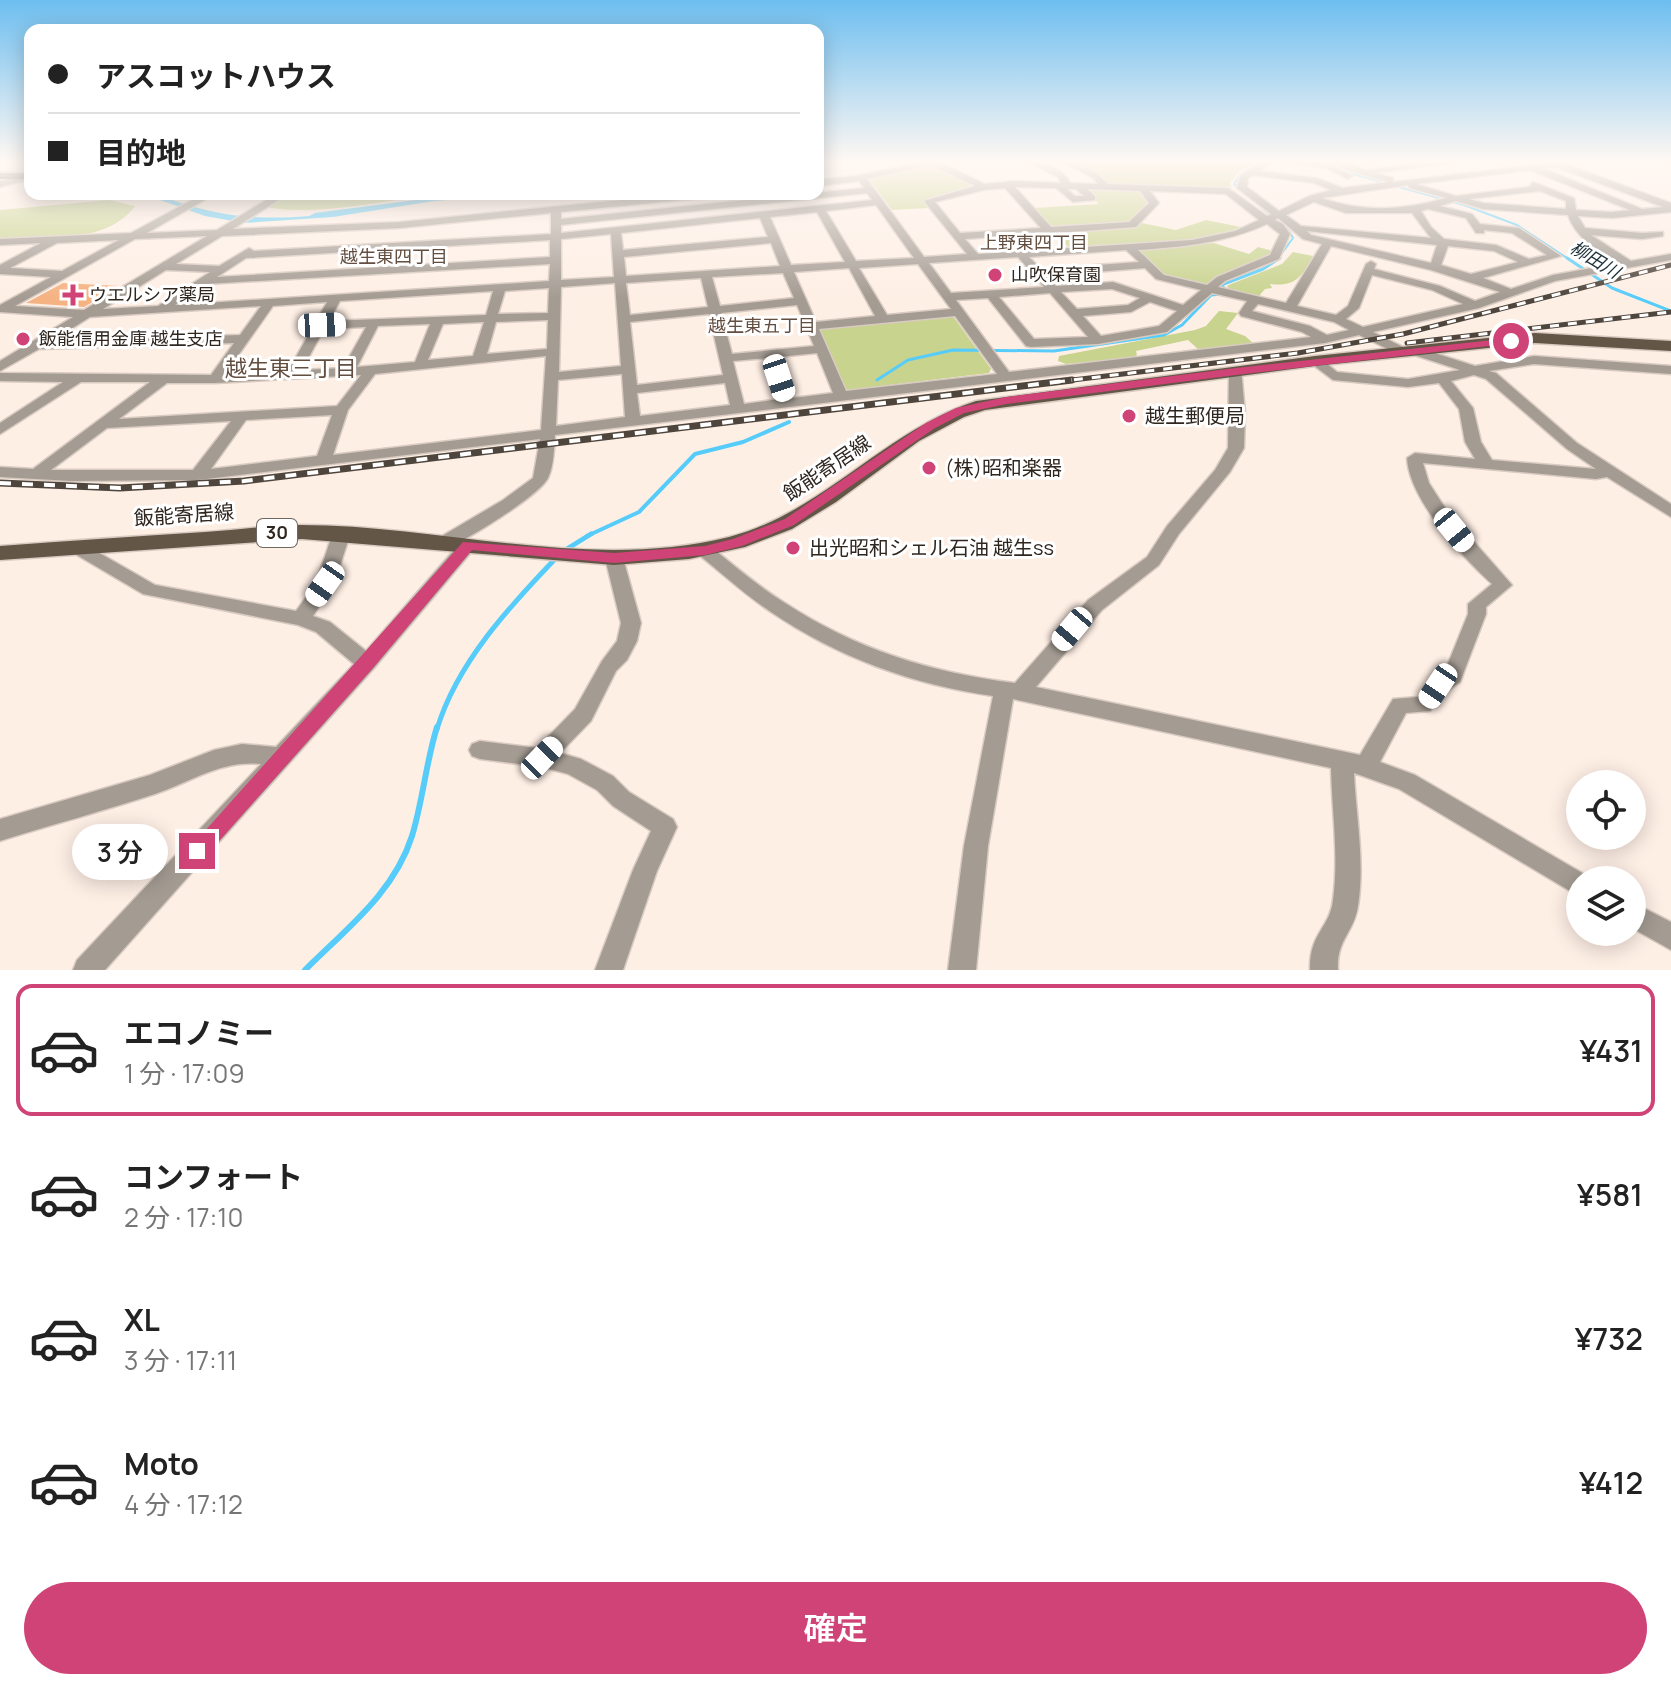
<!DOCTYPE html>
<html lang="ja">
<meta charset="utf-8">
<style>
:root{--surface:#fff;--page:#f2f2f2;--text:#222;--muted:#767676;--line:#e0e0e0;--accent:#cf4376}
body{margin:0;font-family:Manrope,"Noto Sans JP",sans-serif;background:var(--page);color:var(--text);height:100vh;display:flex;flex-direction:column;font-size:30px;white-space:nowrap}
*{box-sizing:border-box;margin:0}
p{font-size:26px;color:var(--muted)}
.icon{flex:none;width:44px;height:44px;fill:none;stroke:currentColor;stroke-width:2;stroke-linecap:round;stroke-linejoin:round}
.map{position:relative;height:970px;overflow:hidden}
.side{display:flex;flex-direction:column;background:var(--surface);flex:1}
.side>*{flex:none}
.hud{position:absolute;left:24px;top:24px;width:800px;height:176px;border-radius:16px;box-shadow:0 4px 20px #0003;display:grid;align-content:center;height:176px;padding:0 24px;background:var(--surface)}
.controls{position:absolute;left:1566px;top:770px;display:grid;gap:16px}
.controls a{display:grid;place-items:center;width:80px;height:80px;border-radius:50%;background:var(--surface);box-shadow:0 4px 20px #0003;font-size:40px}
.end{position:absolute;width:36px;height:36px;margin:-18px;border:10px solid #cf4376;background:#fff;box-shadow:0 0 0 4px #fff}
.from{border-radius:50%}
.bubble{position:absolute;height:56px;border-radius:28px;background:var(--surface);box-shadow:0 4px 20px #0003;font-size:26px;font-weight:600;line-height:56px;text-align:center}
.car{position:absolute;width:24px;height:48px;margin:-24px -12px;border-radius:10px;box-shadow:0 0 6px 2px #0007;background:linear-gradient(#fff 24%,#345 0 40%,#fff 0 76%,#345 0 86%,#fff 0)}
.hud b{display:flex;align-items:center;gap:28px;height:76px;font-size:30px}
.hud b+b{border-top:2px solid var(--line)}
.hud i{width:20px;height:20px;background:var(--text)}
ul{padding:14px 0 0;list-style:none}
li{display:flex;align-items:center;gap:24px;height:132px;margin:0 16px 12px;padding:0 8px;border:4px solid transparent;border-radius:16px}
li div{flex:1}
li b{display:block;font-size:30px}
li em{font-style:normal;font-weight:600}
li.current{border-color:var(--accent)}
li>.icon{width:72px;height:72px;stroke-width:1.5}
.button{display:flex;gap:16px;margin-top:auto;padding:16px 24px}
.button a{flex:1;height:92px;border-radius:48px;background:var(--accent);color:#fff;font-size:32px;font-weight:600;line-height:92px;text-align:center}
.map>svg:first-child{display:block}
</style>
<div class="map">
<svg width="1671" height="970" viewBox="0 0 1671 970">
<rect width="100%" height="100%" fill="#feefe5"/>
<!-- green -->
<g fill="#c8d38e">
<polygon points="1071,162 1255,162 1237,173 1230,183 1232,190 1216,190 1108,185 1100,177"/>
<polygon points="932,165 977,188 926,200 929,208 892,210 870,180"/>
<polygon points="1083,188 1140,191 1151,202 1132,222 1053,227 1034,208 1099,204"/>
<path d="M 437,194 C 390,200 312,217 267,207 L 285,197 L 303,196 Z"/>
<path d="M 109,200 L 135,206 C 107,245 42,237 0,240 L 0,210 Z"/>
<path d="M 1206,220 L 1241,227 C 1202,243 1160,242 1117,245 C 1101,246 1082,250 1067,246 L 1059,237 L 1059,232 L 1136,226 L 1142,223 L 1176,230 Z"/>
<path d="M 1214,243 L 1249,254 L 1258,247 L 1273,251 C 1256,269 1226,266 1208,285 L 1166,277 L 1135,250 Z"/>
<path d="M 1293,252 L 1313,256 C 1301,278 1295,287 1270,284 L 1272,288 L 1265,289 L 1258,297 L 1230,290 L 1227,286 L 1231,284 L 1282,264 Z"/>
<polygon points="1219,311 1238,313 1226,329 1245,336 1254,344 1200,351 1188,340 1136,351 1137,355 1132,358 1066,364 1058,361 1059,356 1195,330 1206,326"/>
<polygon points="952,315 991,369 989,373 848,390 843,389 817,330"/>
</g>
<!-- water -->
<path fill="#56ccfb" d="M 159,194 L 180,194 L 172,200 C 222,217 257,220 309,216 L 315,213 L 431,198 L 527,194 L 434,201 L 333,217 L 244,223 L 205,216 L 160,200 Z"/>
<g fill="none" stroke-linecap="round" stroke-linejoin="round">
<!-- stream-far4 -->
<g stroke="#56ccfb" stroke-width="2">
<polyline points="1260,162 1241,174 1234,184 1289,231 1293,238 1277,260"/>
<polyline points="1329,162 1352,174 1386,183"/>
<polyline points="0,172 30,173"/>
<polyline points="1395,186 1464,205 1517,225 1570,260"/>
</g>
<!-- stream-far3 -->
<g stroke="#56ccfb" stroke-width="3">
<polyline points="1567,258 1612,288 1671,311"/>
<polyline points="877,380 908,360 953,350 1054,351 1164,335 1182,325 1211,295 1221,294 1225,289 1221,285 1263,269 1280,258"/>
</g>
<!-- stream-far2 -->
<polyline stroke="#56ccfb" stroke-width="4" points="587,536 639,512 695,454 743,442 789,422"/>
<!-- stream-far1 -->
<g stroke="#56ccfb" stroke-width="5">
<polyline points="562,552 591,534"/>
<path d="M 437,729 C 457,663 509,607 556,558"/>
</g>
<!-- stream -->
<path stroke="#56ccfb" stroke-width="6" d="M 305,970 C 346,929 394,893 412,836 C 423,800 426,762 437,727"/>
</g>
<!-- building -->
<polygon fill="#f5b383" points="63,283 119,286 84,307 26,303"/>
<g fill="none" stroke-linecap="round" stroke-linejoin="round">
<defs>
<g id="minor">
<path d="M 923,162 L 939,162 L 985,184 L 1014,181 L 1061,183 L 1058,177 L 1028,162 C 1044,162 1063,168 1070,183 L 1098,184 L 1093,178 L 1063,162 C 1080,162 1096,171 1108,184 L 1228,188 L 1267,216 L 1271,214 L 1237,188 L 1241,175 L 1262,162 L 1272,162 L 1260,171 L 1316,178 L 1343,188 L 1389,182 L 1346,170 L 1334,162 L 1344,162 L 1367,170 L 1428,162 L 1455,162 L 1376,173 L 1393,178 L 1393,182 L 1560,162 L 1671,203 L 1671,212 L 1612,218 L 1578,216 L 1585,228 L 1642,233 L 1663,232 L 1663,236 L 1642,239 L 1591,235 L 1631,261 L 1671,254 L 1671,260 L 1555,281 L 1479,308 L 1373,332 L 1407,349 L 1407,355 L 1402,356 L 1359,335 L 1325,343 L 555,435 C 554,448 554,466 548,478 C 540,495 462,544 443,549 L 437,547 L 434,543 L 437,539 L 503,500 L 533,478 L 540,439 L 198,480 L 71,481 L 0,477 L 0,467 L 33,469 L 150,382 L 81,382 L 0,434 L 0,423 L 63,382 L 0,381 L 0,373 L 211,375 L 234,343 L 39,349 L 0,371 L 0,361 L 73,317 L 0,312 L 0,305 L 51,277 L 0,274 L 0,265 L 41,243 L 0,245 L 0,239 L 131,233 L 203,194 L 215,194 L 147,233 L 217,230 L 276,194 L 288,194 L 233,229 L 400,222 L 683,194 L 716,194 L 711,197 L 561,212 L 561,219 L 864,188 L 859,181 L 818,186 L 818,180 L 861,175 ZM 931,165 L 975,186 L 924,201 L 967,254 L 924,257 L 867,179 ZM 1556,167 L 1663,207 L 1642,209 L 1542,168 ZM 1530,170 L 1630,210 L 1612,212 L 1576,210 L 1574,198 L 1533,182 L 1529,187 L 1456,196 L 1416,184 ZM 1253,175 L 1314,183 L 1331,190 L 1309,196 L 1279,211 L 1247,187 L 1248,178 ZM 1408,185 L 1409,188 L 1446,198 C 1403,210 1364,213 1322,198 ZM 1015,187 L 1056,188 L 1073,202 L 1095,200 L 1095,196 L 1087,189 L 1140,191 L 1149,203 L 1129,222 L 1051,227 ZM 1005,188 L 1041,228 L 960,233 L 935,202 L 984,190 ZM 1067,189 L 1076,189 L 1084,196 L 1075,196 ZM 1150,191 L 1226,194 L 1259,220 L 1235,231 L 1192,240 L 978,254 L 965,239 L 1046,233 L 1052,237 L 1056,233 L 1136,227 L 1159,203 ZM 1540,191 L 1566,201 L 1566,209 L 1484,203 L 1469,199 ZM 867,193 L 872,200 L 561,233 L 561,225 ZM 1456,201 L 1483,209 L 1568,215 C 1576,239 1599,251 1619,263 L 1553,275 L 1511,289 L 1483,278 L 1561,256 L 1519,228 L 1480,224 L 1472,214 L 1440,206 ZM 1314,202 L 1346,213 L 1412,213 L 1431,238 L 1301,226 L 1286,215 ZM 876,205 L 914,258 L 856,261 L 826,211 ZM 1428,209 L 1466,218 L 1476,233 L 1484,233 L 1484,230 L 1512,233 L 1547,255 L 1529,259 L 1496,245 L 1444,239 L 1431,227 L 1421,211 ZM 817,212 L 845,262 L 791,265 L 770,217 ZM 551,213 L 551,234 L 254,251 L 249,248 L 219,266 L 176,264 L 222,236 L 400,228 ZM 760,218 L 768,237 L 623,250 L 621,233 ZM 1278,218 L 1303,239 L 1322,244 L 1286,303 L 1218,287 L 1225,281 L 1279,259 L 1290,234 L 1283,224 L 1275,220 ZM 1267,224 L 1280,234 L 1270,255 L 1217,277 L 1207,285 L 1164,275 L 1138,250 C 1183,247 1225,243 1267,224 ZM 1307,231 L 1437,245 L 1431,263 L 1311,235 ZM 611,234 L 614,277 L 561,280 L 561,239 ZM 207,236 L 84,310 L 15,306 L 135,239 ZM 119,240 L 62,271 L 10,268 L 57,243 ZM 550,240 L 550,257 L 217,277 L 246,258 ZM 771,243 L 780,266 L 626,276 L 624,257 ZM 1331,246 L 1431,270 L 1500,292 L 1475,301 L 1440,286 L 1374,269 L 1376,264 L 1371,261 L 1366,264 L 1348,306 L 1336,315 L 1297,306 ZM 1448,246 L 1494,251 L 1518,262 L 1471,274 L 1441,265 ZM 1126,250 L 1139,262 L 1041,269 L 1029,257 ZM 1018,257 L 1044,287 L 951,293 L 929,263 ZM 550,264 L 549,281 L 175,305 L 206,284 ZM 918,264 L 951,309 L 887,315 L 859,268 ZM 849,268 L 875,316 L 816,322 L 794,272 ZM 1145,268 L 1156,279 L 1201,290 L 1183,305 L 1113,282 L 1056,286 L 1046,276 ZM 166,270 L 210,272 L 158,306 L 103,309 ZM 783,273 L 794,298 L 720,306 L 712,277 ZM 1372,275 L 1432,290 L 1463,304 L 1363,327 L 1346,319 L 1359,308 ZM 701,278 L 708,307 L 630,315 L 626,283 ZM 615,283 L 621,366 L 559,372 L 561,287 ZM 549,288 L 548,313 L 498,314 L 505,291 ZM 1112,289 L 1140,298 L 1128,305 L 1077,309 L 1061,292 ZM 493,291 L 486,315 L 329,321 L 340,301 ZM 1050,293 L 1088,337 L 1034,339 L 999,297 ZM 1212,293 L 1247,301 L 1239,313 L 1241,316 L 1302,332 L 1311,337 L 1009,372 L 956,300 L 988,298 L 1026,346 L 1031,347 L 1098,344 L 1167,332 ZM 327,302 L 288,371 L 225,374 L 273,306 ZM 1150,302 L 1177,311 L 1159,326 L 1101,336 L 1083,316 L 1131,312 ZM 1258,304 L 1334,322 L 1349,330 L 1327,335 L 1310,326 L 1252,311 ZM 797,305 L 814,346 L 732,354 L 721,313 ZM 261,306 L 240,335 L 52,341 L 90,317 ZM 709,314 L 723,375 L 637,385 L 630,322 ZM 955,316 L 997,374 L 846,391 L 819,329 ZM 548,320 L 547,349 L 487,354 L 496,322 ZM 484,322 L 473,356 L 428,360 L 443,324 ZM 430,324 L 415,362 L 357,367 L 378,326 ZM 366,327 L 343,368 L 302,370 L 324,329 ZM 817,353 L 833,393 L 793,398 L 779,357 ZM 546,356 L 541,430 L 333,455 L 348,410 L 375,374 ZM 766,358 L 779,399 L 744,404 L 733,361 ZM 622,374 L 625,417 L 556,426 L 558,380 ZM 361,375 L 337,406 L 119,419 L 167,383 L 215,383 ZM 725,383 L 730,405 L 640,416 L 637,393 ZM 332,415 L 317,456 L 211,469 L 246,420 ZM 231,421 L 193,470 L 51,470 L 107,428 Z"/>
<polygon points="1283,162 1326,162 1352,176 1348,179 1326,168"/>
<polygon points="30,173 30,179 0,187 0,181"/>
<path d="M 1416,347 L 1475,366 L 1534,356 L 1671,366 L 1671,374 L 1534,364 L 1489,371 L 1496,373 L 1577,443 L 1671,504 L 1671,517 L 1607,477 L 1596,479 L 1423,463 L 1429,483 L 1447,511 L 1512,585 L 1486,607 L 1486,614 L 1460,682 L 1445,692 L 1430,711 L 1406,713 L 1380,762 L 1415,775 L 1589,877 L 1590,880 L 1580,880 L 1580,897 L 1399,789 L 1354,773 C 1356,816 1365,862 1358,906 C 1354,933 1336,940 1338,970 L 1310,970 C 1309,933 1330,928 1333,900 C 1339,856 1332,812 1331,768 L 1013,699 L 988,846 L 976,970 L 948,970 L 964,846 L 993,696 C 914,685 837,657 771,612 C 745,595 723,574 699,555 L 696,551 L 699,547 L 711,547 C 735,566 759,587 785,603 C 855,649 932,673 1015,683 L 1088,600 L 1147,557 L 1167,526 L 1215,470 L 1228,448 L 1229,371 L 1231,368 L 1241,368 L 1245,413 L 1244,448 L 1230,472 L 1179,534 L 1159,565 L 1102,610 L 1036,687 L 1360,755 L 1393,699 L 1418,697 L 1431,680 L 1445,671 L 1468,614 L 1468,604 L 1492,584 C 1462,557 1409,499 1407,458 L 1415,453 L 1475,459 L 1465,442 L 1459,409 L 1439,383 L 1408,387 L 1333,380 L 1308,361 L 1310,358 L 1320,358 L 1337,372 L 1408,379 L 1460,370 L 1411,354 L 1410,351 ZM 1474,375 L 1486,379 L 1567,449 L 1596,469 L 1492,460 L 1481,442 L 1473,408 L 1451,381 Z"/>
<path d="M 341,529 L 350,535 L 334,584 L 313,616 L 330,622 L 366,651 L 462,541 L 468,539 L 477,545 L 374,668 L 105,970 L 73,970 L 77,960 L 261,764 C 221,760 191,782 155,794 C 103,811 51,825 0,841 L 0,819 L 150,775 L 214,750 L 242,744 L 276,747 L 354,664 L 316,632 L 298,625 L 143,594 L 70,551 L 67,547 L 70,543 L 82,543 L 155,585 L 296,611 L 316,583 L 332,535 Z"/>
<polygon points="614,552 620,554 623,558 641,623 637,641 627,660 616,671 591,721 560,753 581,759 613,776 629,792 673,819 677,827 657,871 623,970 595,970 633,870 651,831 613,806 597,790 568,774 542,767 480,759 472,756 469,750 472,744 480,741 537,748 575,709 602,661 617,641 621,623 605,558 608,554"/>
<polygon points="1632,902 1671,922 1671,950 1632,928"/>
</g>
<g id="major">
<rect x="0" y="173" width="30" height="6"/>
<path d="M 1535,333 L 1671,341 L 1671,351 L 1535,343 L 1315,366 L 985,410 L 964,417 L 919,441 L 836,502 L 792,529 L 745,547 L 689,559 L 614,565 L 302,539 L 0,560 L 0,546 C 68,541 137,536 205,532 C 237,530 270,525 301,525 C 442,525 589,572 729,537 C 822,513 884,431 976,401 L 1315,356 Z"/>
</g>
</defs>
<!-- minor casing -->
<use href="#minor" stroke="#d9cbc1" stroke-width="3"/>
<!-- major casing -->
<use href="#major" stroke="#d9cbc1" stroke-width="3"/>
<!-- minor -->
<use href="#minor" fill="#a49c93" fill-rule="evenodd"/>
<!-- major -->
<use href="#major" fill="#645647" fill-rule="evenodd"/>
<defs>
<g id="rail-far1">
<polyline points="1407,343 1671,312"/>
<polyline points="1056,382 1298,353 1403,334 1671,265"/>
</g>
<polyline id="rail" points="0,483 120,488 244,481 1072,380"/>
</defs>
<!-- rail-far1 casing -->
<use href="#rail-far1" stroke="#4e453d" stroke-width="5"/>
<!-- rail casing -->
<use href="#rail" stroke="#4e453d" stroke-width="7"/>
<!-- rail-far1 -->
<use href="#rail-far1" stroke="#fff" stroke-width="3" stroke-dasharray="9" stroke-linecap="butt"/>
<!-- rail -->
<use href="#rail" stroke="#fff" stroke-width="4" stroke-dasharray="11" stroke-linecap="butt"/>
</g>
<!-- sky -->
<linearGradient id="sky" x2="0" y2="1"><stop stop-color="#6dbef0"/><stop offset="0.54" stop-color="#fff8f3"/><stop offset="1" stop-color="#fff8f3" stop-opacity="0"/></linearGradient>
<rect width="1671" height="298" fill="url(#sky)"/>
<!-- route -->
<polygon fill="#cf4376" points="1511,338 1515,338 1515,343 1236,375 1006,404 964,413 935,428 794,525 742,546 705,555 614,563 472,550 373,668 204,858 197,860 190,858 187,851 463,542 614,553 705,546 733,539 785,519 926,423 956,408 1006,397 1236,368"/>
<!-- markers -->
<g fill="#cf4376" stroke="#fff" stroke-width="3">
<circle cx="995" cy="275" r="8"/>
<path d="M69 283h8v8h8v8h-8v8h-8v-8h-8v-8h8z"/>
<circle cx="23" cy="339" r="8"/>
<circle cx="1129" cy="416" r="8"/>
<circle cx="929" cy="468" r="8"/>
<circle cx="793" cy="548" r="8"/>
</g>
<g text-anchor="middle" stroke-width="6" stroke-linejoin="round" paint-order="stroke">
<!-- far-neighbourhood labels -->
<g font-size="18" fill="#634e40" stroke="#fff">
<text x="1034" y="249">上野東四丁目</text>
<text x="394" y="263">越生東四丁目</text>
<text x="762" y="332">越生東五丁目</text>
</g>
<!-- far-water labels -->
<g font-size="18" font-style="italic" fill="#1b2f38" stroke="#fff">
<text transform="translate(1595 260) rotate(31)" y="6">柳田川</text>
</g>
<!-- far-poi labels -->
<g font-size="18" fill="#2f261f" stroke="#fff" text-anchor="start">
<text x="1011" y="281">山吹保育園</text>
<text x="89" y="301">ウエルシア薬局</text>
<text x="39" y="345">飯能信用金庫 越生支店</text>
</g>
<!-- shield labels -->
<rect fill="#fff" stroke="#6d6762" stroke-width="2" x="257" y="519" width="40" height="28" rx="6"/>
<g font-size="18" font-weight="bold" fill="#2f261f">
<text x="277" y="539">30</text>
</g>
<!-- poi labels -->
<g font-size="20" fill="#2f261f" stroke="#fff" text-anchor="start">
<text x="1145" y="423">越生郵便局</text>
<text x="945" y="475">(株)昭和楽器</text>
<text x="809" y="555">出光昭和シェル石油 越生ss</text>
</g>
<!-- street labels -->
<g font-size="20" fill="#2f261f" stroke="#fff">
<text transform="translate(827 468) rotate(-34)" y="7">飯能寄居線</text>
<text transform="translate(184 515) rotate(-4)" y="7">飯能寄居線</text>
</g>
<!-- neighbourhood labels -->
<g font-size="22" fill="#634e40" stroke="#fff">
<text x="291" y="376">越生東三丁目</text>
</g>
</g>
</svg>
<div class="controls">
<a><svg class="icon" aria-label="locate" viewBox="0 0 24 24"><circle cx="12" cy="12" r="6"/><path d="M12 2v4M12 18v4M2 12h4M18 12h4"/></svg></a>
<a><svg class="icon" aria-label="layers" viewBox="0 0 24 24"><path d="M12 4l9 5-9 5-9-5zM3 14l9 5 9-5"/></svg></a>
</div>
<i class="end from" style="left:1511px;top:341px"></i>
<i class="end" style="left:197px;top:851px"></i>
<div class="bubble" style="left:72px;top:824px;width:96px">3 分</div>
<i class="car" style="left:322px;top:325px;rotate:88deg"></i>
<i class="car" style="left:779px;top:378px;rotate:162deg"></i>
<i class="car" style="left:1454px;top:530px;rotate:141deg"></i>
<i class="car" style="left:325px;top:584px;rotate:215deg"></i>
<i class="car" style="left:1072px;top:629px;rotate:220deg"></i>
<i class="car" style="left:1438px;top:686px;rotate:214deg"></i>
<i class="car" style="left:542px;top:758px;rotate:44deg"></i>
<div class="hud">
<b><i class="from"></i>アスコットハウス</b>
<b><i></i>目的地</b>
</div>
</div>
<section class="side">
<ul>
<li class="current"><svg class="icon" aria-label="car" viewBox="0 0 24 24"><path d="M5 17H2v-5l4-1 3-4h7l3 4 3 1v5h-3M9 17h6M6 11h13"/><circle cx="7" cy="17" r="2"/><circle cx="17" cy="17" r="2"/></svg><div><b>エコノミー</b><p>1 分 · 17:09</p></div><em>¥431</em></li>
<li><svg class="icon" aria-label="car" viewBox="0 0 24 24"><path d="M5 17H2v-5l4-1 3-4h7l3 4 3 1v5h-3M9 17h6M6 11h13"/><circle cx="7" cy="17" r="2"/><circle cx="17" cy="17" r="2"/></svg><div><b>コンフォート</b><p>2 分 · 17:10</p></div><em>¥581</em></li>
<li><svg class="icon" aria-label="car" viewBox="0 0 24 24"><path d="M5 17H2v-5l4-1 3-4h7l3 4 3 1v5h-3M9 17h6M6 11h13"/><circle cx="7" cy="17" r="2"/><circle cx="17" cy="17" r="2"/></svg><div><b>XL</b><p>3 分 · 17:11</p></div><em>¥732</em></li>
<li><svg class="icon" aria-label="car" viewBox="0 0 24 24"><path d="M5 17H2v-5l4-1 3-4h7l3 4 3 1v5h-3M9 17h6M6 11h13"/><circle cx="7" cy="17" r="2"/><circle cx="17" cy="17" r="2"/></svg><div><b>Moto</b><p>4 分 · 17:12</p></div><em>¥412</em></li>
</ul>
<div class="button"><a>確定</a></div>
</section>
